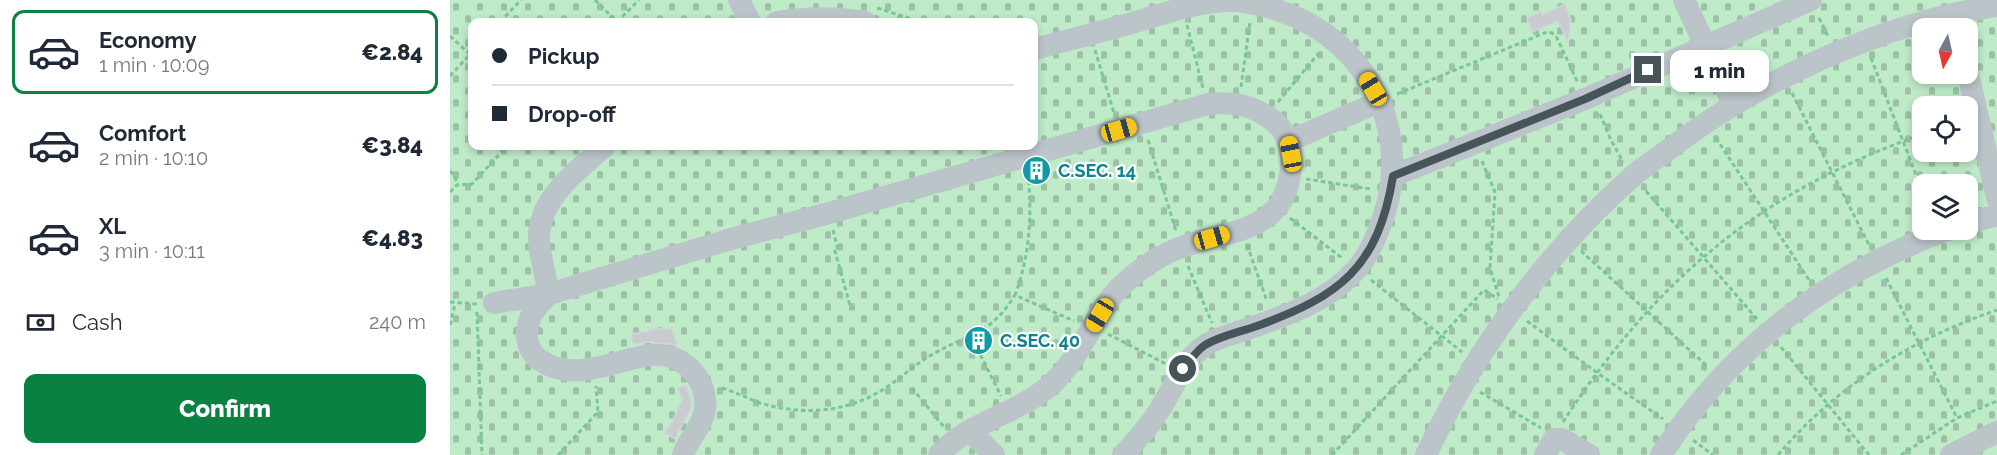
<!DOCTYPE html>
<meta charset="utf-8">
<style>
:root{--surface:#fff;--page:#f2f2f3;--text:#1f2937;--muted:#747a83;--line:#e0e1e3;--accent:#0b8043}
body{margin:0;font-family:Raleway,sans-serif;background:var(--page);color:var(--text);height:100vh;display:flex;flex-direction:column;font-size:22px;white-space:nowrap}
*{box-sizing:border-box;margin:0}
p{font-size:20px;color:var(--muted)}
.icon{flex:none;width:33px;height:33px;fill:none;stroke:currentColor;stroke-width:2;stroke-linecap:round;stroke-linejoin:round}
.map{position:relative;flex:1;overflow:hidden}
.panel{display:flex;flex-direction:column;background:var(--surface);width:450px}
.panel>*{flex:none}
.guide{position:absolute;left:18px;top:18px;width:570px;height:132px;border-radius:12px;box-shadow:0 3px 9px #0003;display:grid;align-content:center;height:132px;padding:0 24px;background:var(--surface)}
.needle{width:39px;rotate:188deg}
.buttons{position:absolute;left:1462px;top:18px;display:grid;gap:12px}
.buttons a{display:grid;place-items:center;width:66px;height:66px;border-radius:12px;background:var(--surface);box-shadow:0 3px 9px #0003;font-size:30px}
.end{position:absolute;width:27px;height:27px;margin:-14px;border:8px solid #475459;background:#fff;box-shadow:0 0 0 3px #fff}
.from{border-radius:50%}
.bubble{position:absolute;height:42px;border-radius:12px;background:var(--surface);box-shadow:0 3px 9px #0003;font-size:20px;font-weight:800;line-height:42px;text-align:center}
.car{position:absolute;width:18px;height:36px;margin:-18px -9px;border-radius:8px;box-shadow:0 0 4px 2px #0007;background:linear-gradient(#f5c518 24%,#345 0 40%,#f5c518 0 76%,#345 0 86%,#f5c518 0)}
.guide b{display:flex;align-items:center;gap:21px;height:57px;font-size:22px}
.guide b+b{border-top:2px solid var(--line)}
.guide i{width:15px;height:15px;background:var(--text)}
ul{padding:10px 0 0;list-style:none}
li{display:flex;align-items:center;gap:18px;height:84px;margin:0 12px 9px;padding:0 12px;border:3px solid transparent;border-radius:12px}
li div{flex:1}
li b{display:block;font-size:22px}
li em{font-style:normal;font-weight:800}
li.on{border-color:var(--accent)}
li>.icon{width:54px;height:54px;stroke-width:1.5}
.pay{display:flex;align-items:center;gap:15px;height:66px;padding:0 24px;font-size:22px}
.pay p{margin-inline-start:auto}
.primary-button{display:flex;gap:12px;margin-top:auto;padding:12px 24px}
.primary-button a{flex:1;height:69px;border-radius:12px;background:var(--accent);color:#fff;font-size:24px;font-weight:800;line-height:69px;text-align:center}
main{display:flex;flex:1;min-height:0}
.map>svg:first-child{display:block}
</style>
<main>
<section class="panel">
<ul>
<li class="on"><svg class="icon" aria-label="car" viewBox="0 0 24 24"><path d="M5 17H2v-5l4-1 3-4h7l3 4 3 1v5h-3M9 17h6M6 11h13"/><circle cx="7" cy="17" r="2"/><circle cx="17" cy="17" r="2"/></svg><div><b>Economy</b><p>1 min · 10:09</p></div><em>€2.84</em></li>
<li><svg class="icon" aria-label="car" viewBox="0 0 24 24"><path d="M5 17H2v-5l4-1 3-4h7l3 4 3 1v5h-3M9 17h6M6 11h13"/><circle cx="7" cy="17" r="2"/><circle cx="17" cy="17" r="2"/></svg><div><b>Comfort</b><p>2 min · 10:10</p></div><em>€3.84</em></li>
<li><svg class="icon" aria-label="car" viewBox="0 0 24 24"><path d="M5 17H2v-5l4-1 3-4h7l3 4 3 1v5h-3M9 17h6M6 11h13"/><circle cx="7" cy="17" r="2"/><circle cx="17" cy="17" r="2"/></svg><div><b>XL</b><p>3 min · 10:11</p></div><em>€4.83</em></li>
</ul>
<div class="pay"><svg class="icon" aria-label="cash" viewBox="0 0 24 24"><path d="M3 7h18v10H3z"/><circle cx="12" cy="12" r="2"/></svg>Cash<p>240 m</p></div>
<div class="primary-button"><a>Confirm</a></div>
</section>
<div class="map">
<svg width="1547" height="455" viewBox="0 0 1547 455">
<defs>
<pattern id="cemetery-stones" width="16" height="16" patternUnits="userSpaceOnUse" patternTransform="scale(1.5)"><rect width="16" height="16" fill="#bfebc9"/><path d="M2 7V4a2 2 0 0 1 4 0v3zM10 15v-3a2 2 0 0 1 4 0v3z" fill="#9dc1a6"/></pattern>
</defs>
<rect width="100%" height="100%" fill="#f0eeee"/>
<!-- cemetery -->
<path fill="url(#cemetery-stones)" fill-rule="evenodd" d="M 0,0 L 1547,0 L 1547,455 L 0,455 ZM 22,22 L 584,22 L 584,146 L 22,146 ZM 1473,28 L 1518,28 L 1518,74 L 1473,74 ZM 1473,106 L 1518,106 L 1518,152 L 1473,152 ZM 1473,184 L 1518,184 L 1518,230 L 1473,230 Z"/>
<!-- building -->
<g fill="#c8ccd0" stroke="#d2d5d9" stroke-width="1.5">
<polygon points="1115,4 1121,20 1118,42 1108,21 1082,32 1077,18 1091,11 1092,15"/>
<polygon points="199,329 222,329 227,345 201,342 183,344 181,334 200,331"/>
<polygon points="236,385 241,400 241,408 225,439 215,433 223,421 232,399 228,388"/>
</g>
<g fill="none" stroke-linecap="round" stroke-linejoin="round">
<!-- path -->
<g stroke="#7ac695" stroke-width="3" stroke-dasharray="4.5 3" stroke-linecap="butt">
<polyline points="145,0 167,22"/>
<polyline points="427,8 462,19 461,22"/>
<polyline points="1369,18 1378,36"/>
<polyline points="50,22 71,0"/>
<polyline points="167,22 189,0"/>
<polyline points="737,25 753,88"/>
<polyline points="0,36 22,56"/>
<polyline points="645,50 664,113"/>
<polyline points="1421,58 1473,193"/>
<polyline points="0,76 22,52"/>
<polyline points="791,87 800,22"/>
<polyline points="1342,93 1419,245"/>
<polyline points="947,94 1097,32 1102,33 1107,38 1128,83"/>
<polyline points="828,102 868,54"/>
<polyline points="1150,114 1160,138 1173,162"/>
<polyline points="1266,138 1359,280"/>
<polyline points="698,140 726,231"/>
<polyline points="1032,161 1045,192 1040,268 1049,297"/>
<polyline points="0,171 5,176 7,185"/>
<path d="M 578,173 C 582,216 580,255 565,295 L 624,321"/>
<polyline points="856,179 921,189"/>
<polyline points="1196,191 1307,319"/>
<polyline points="0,192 7,185 22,184 57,146"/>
<polyline points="840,218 892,258"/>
<polyline points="383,230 388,250 385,251 401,309"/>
<polyline points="797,245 817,301"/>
<polyline points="1131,251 1257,366"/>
<polyline points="738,266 762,323"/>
<polyline points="1436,278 1507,418"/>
<polyline points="921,280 1012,352"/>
<polyline points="0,302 27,304"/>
<polyline points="27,312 32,455"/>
<polyline points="1077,321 1146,372 1213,419"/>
<polyline points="0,325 5,304"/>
<polyline points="658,334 716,364"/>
<polyline points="1331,347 1419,455"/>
<polyline points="527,348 551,396"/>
<path d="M 272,388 C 285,392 297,398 310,403 C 354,416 398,413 437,387 C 453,376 468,362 485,353 C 521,333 542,333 565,295"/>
<polyline points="462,388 494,427"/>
<polyline points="1030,392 1091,428"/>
<path d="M 1113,422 C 1206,279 1311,191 1473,134"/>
<polyline points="1243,440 1263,455"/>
<polyline points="108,455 148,412 146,386"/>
<polyline points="882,455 1034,290 1048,299"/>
<path d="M 1328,455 C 1386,386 1462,339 1547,310"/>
<polyline points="1451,455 1507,418 1547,401"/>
</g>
<!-- minor -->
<g stroke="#bac4c9" stroke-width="22">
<polyline points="289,0 300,22"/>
<polyline points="1234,0 1283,104"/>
<path d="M 327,22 C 357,17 385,17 415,22"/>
<path d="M 584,49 C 619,40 654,31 689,21 C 719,12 753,0 786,1 C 801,2 816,6 830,11 C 923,42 967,141 928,231 C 923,244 916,259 906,270 C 878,301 838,315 800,328 C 785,334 767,337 754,346 C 732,362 724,388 710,409 C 700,426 686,441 673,455"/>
<polyline points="1518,74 1547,198"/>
<polyline points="839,141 931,101"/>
<path d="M 155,146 C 129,169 92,195 89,234 C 88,253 96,275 99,294 C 86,307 76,317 77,337 C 78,347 81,354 90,360 C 123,384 166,359 201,355 C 233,352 258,379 255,409 C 253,426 238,439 233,455"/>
<polyline points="943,176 1135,99 1361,0"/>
<polyline points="1518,223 1547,215"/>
<path d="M 44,303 L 99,294 L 281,239 L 379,213 L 758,104 C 781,102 799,104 818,117 C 833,126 841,142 841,159 C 841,234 782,228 729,248 C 710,255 694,266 679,279 C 643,308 634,359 597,388 C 564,415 518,422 489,455"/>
<polyline points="520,431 544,455"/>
<path d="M 976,455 C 1024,352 1097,252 1182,177 C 1193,167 1206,159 1218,150 C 1269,111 1316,84 1374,58 C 1429,34 1487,14 1547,6"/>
<polyline points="1095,455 1104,439 1112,439 1139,455"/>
<path d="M 1211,455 C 1268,366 1348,298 1443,253 C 1461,245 1479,235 1498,230"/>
<polyline points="1501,455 1547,432"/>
</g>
</g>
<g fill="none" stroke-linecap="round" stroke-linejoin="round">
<!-- route -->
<path stroke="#475459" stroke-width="8" d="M 733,369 C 740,361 746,351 755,345 C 770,336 790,332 807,326 C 890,296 928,268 943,176 L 1135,99 L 1198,70"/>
</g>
<!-- icons -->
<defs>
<symbol id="building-disc" viewBox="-11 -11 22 22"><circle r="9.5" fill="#0f9aa8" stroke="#fff"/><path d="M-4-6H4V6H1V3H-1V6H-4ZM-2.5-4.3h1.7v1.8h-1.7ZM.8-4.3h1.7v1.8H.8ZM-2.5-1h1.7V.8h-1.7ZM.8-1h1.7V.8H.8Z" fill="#fff"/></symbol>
</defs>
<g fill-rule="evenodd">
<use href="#building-disc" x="570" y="154" width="33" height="33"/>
<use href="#building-disc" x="512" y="324" width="33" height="33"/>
</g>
<g text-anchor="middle" stroke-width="4.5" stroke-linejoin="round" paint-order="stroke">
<!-- culture labels -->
<g font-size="18" font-weight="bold" fill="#0d838f" stroke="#fff" text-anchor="start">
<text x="608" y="177">C.SEC. 14</text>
<text x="550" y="347">C.SEC. 40</text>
</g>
</g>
</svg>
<div class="buttons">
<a><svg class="needle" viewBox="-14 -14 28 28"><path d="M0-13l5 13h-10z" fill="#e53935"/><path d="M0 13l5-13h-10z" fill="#747a83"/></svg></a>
<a><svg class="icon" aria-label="locate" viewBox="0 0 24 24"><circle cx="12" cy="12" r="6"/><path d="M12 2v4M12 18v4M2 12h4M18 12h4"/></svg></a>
<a><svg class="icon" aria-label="layers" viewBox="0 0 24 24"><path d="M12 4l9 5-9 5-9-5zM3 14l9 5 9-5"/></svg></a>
</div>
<i class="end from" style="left:733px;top:369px"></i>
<i class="end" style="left:1198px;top:70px"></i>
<div class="bubble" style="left:1220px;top:50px;width:99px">1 min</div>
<i class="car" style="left:923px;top:89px;rotate:329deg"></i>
<i class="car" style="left:669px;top:130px;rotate:74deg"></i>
<i class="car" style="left:841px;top:154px;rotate:349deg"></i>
<i class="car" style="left:762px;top:238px;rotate:74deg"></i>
<i class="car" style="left:650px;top:315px;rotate:211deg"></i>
<div class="guide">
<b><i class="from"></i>Pickup</b>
<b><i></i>Drop-off</b>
</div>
</div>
</main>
